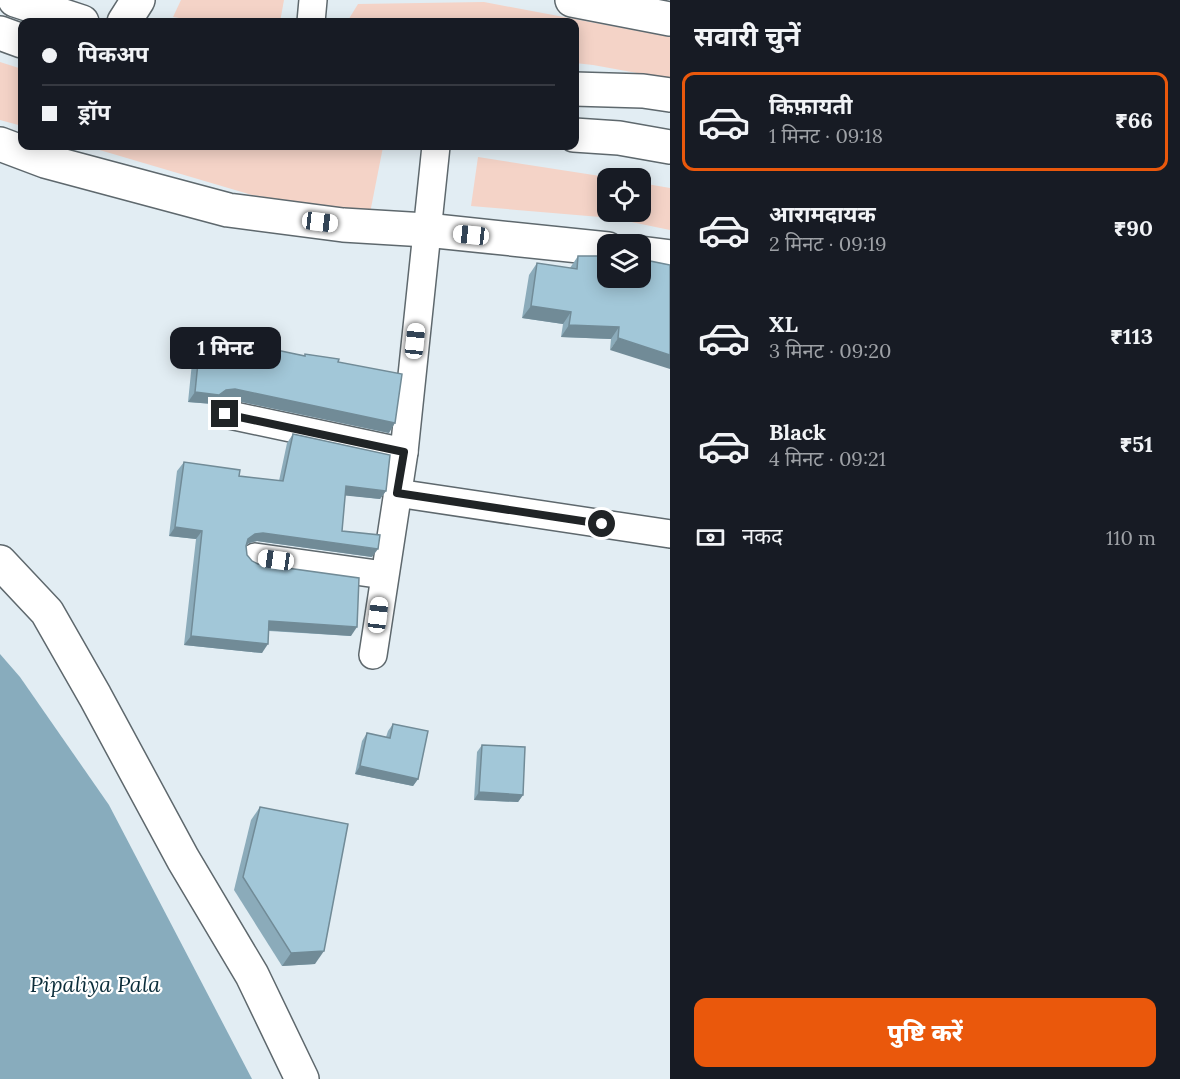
<!DOCTYPE html>
<html lang="hi">
<meta charset="utf-8">
<style>
:root{--surface:#171b24;--page:#242831;--text:#f1f3f6;--muted:#9ea1a6;--line:#363941;--accent:#ea580c}
body{margin:0;font-family:Lora,"Noto Sans Devanagari",serif;background:var(--page);color:var(--text);height:100vh;display:flex;flex-direction:column;font-size:22px;white-space:nowrap}
*{box-sizing:border-box;margin:0}
p{font-size:20px;color:var(--muted)}
.icon{flex:none;width:33px;height:33px;fill:none;stroke:currentColor;stroke-width:2;stroke-linecap:round;stroke-linejoin:round}
.map{position:relative;flex:1;overflow:hidden}
.side{display:flex;flex-direction:column;background:var(--surface);width:510px}
.side>*{flex:none}
.hud{position:absolute;left:18px;top:18px;width:561px;height:132px;border-radius:12px;box-shadow:0 3px 15px #0003;display:grid;align-content:center;height:132px;padding:0 24px;background:var(--surface)}
.controls{position:absolute;left:597px;top:168px;display:grid;gap:12px}
.controls a{display:grid;place-items:center;width:54px;height:54px;border-radius:12px;background:var(--surface);box-shadow:0 3px 15px #0003;font-size:30px}
.end{position:absolute;width:27px;height:27px;margin:-14px;border:8px solid #202426;background:#fff;box-shadow:0 0 0 3px #fff}
.from{border-radius:50%}
.bubble{position:absolute;height:42px;border-radius:12px;background:var(--surface);box-shadow:0 3px 15px #0003;font-size:20px;font-weight:800;line-height:42px;text-align:center}
.car{position:absolute;width:18px;height:36px;margin:-18px -9px;border-radius:8px;box-shadow:0 0 4px 2px #0007;background:linear-gradient(#fff 24%,#345 0 40%,#fff 0 76%,#345 0 86%,#fff 0)}
.hud b{display:flex;align-items:center;gap:21px;height:57px;font-size:22px}
.hud b+b{border-top:2px solid var(--line)}
.hud i{width:15px;height:15px;background:var(--text)}
ul{padding:0;list-style:none}
li{display:flex;align-items:center;gap:18px;height:99px;margin:0 12px 9px;padding:0 12px;border:3px solid transparent;border-radius:12px}
li div{flex:1}
li b{display:block;font-size:22px}
li em{font-style:normal;font-weight:800}
li.current{border-color:var(--accent)}
li>.icon{width:54px;height:54px;stroke-width:1.5}
h2{padding:0 24px;font-size:27px;line-height:72px}
.pay{display:flex;align-items:center;gap:15px;height:66px;padding:0 24px;font-size:22px}
.pay p{margin-inline-start:auto}
.cta{display:flex;gap:12px;margin-top:auto;padding:12px 24px}
.cta a{flex:1;height:69px;border-radius:12px;background:var(--accent);color:#fff;font-size:24px;font-weight:800;line-height:69px;text-align:center}
main{display:flex;flex:1;min-height:0}
.map>svg:first-child{display:block}
</style>
<main>
<div class="map">
<svg width="670" height="1079" viewBox="0 0 670 1079">
<rect width="100%" height="100%" fill="#e2edf3"/>
<!-- green -->
<g fill="#f4d3c7">
<polygon points="181,0 284,0 280,22 203,22 173,17"/>
<polygon points="484,2 670,37 670,79 593,65 575,63 574,22 347,22 358,4"/>
<polygon points="0,62 22,69 22,126 0,120"/>
<polygon points="86,146 372,146 383,147 370,213 252,195"/>
<polygon points="478,157 613,178 608,178 608,212 640,212 641,183 670,188 670,230 612,218 471,206"/>
</g>
<!-- water -->
<polygon fill="#88acbd" points="0,654 20,677 109,805 252,1079 0,1079"/>
<g fill="none" stroke-linecap="round" stroke-linejoin="round">
<defs>
<g id="minor">
<polyline points="311,22 313,0"/>
<polyline points="225,414 404,452"/>
<polyline points="397,493 670,534"/>
<polyline points="255,557 384,575"/>
<polyline points="373,655 404,452 436,146"/>
</g>
<g id="tertiary">
<polyline points="572,0 670,19"/>
<polyline points="0,144 45,161 228,210 343,225 426,230 608,249"/>
<polyline points="640,253 670,257"/>
<polyline points="0,562 47,612 95,696 183,859 252,975 302,1079"/>
</g>
<g id="trunk">
<polyline points="15,0 82,22"/>
<polyline points="124,22 138,0"/>
<polyline points="0,33 22,41"/>
<polyline points="574,89 643,91 670,95"/>
<polyline points="574,135 619,138 670,147"/>
</g>
</defs>
<!-- minor casing -->
<use href="#minor" stroke="#5e686d" stroke-width="30"/>
<!-- tertiary casing -->
<use href="#tertiary" stroke="#5e686d" stroke-width="36"/>
<!-- trunk casing -->
<use href="#trunk" stroke="#5e686d" stroke-width="36"/>
<!-- minor -->
<use href="#minor" stroke="#fff" stroke-width="27"/>
<!-- tertiary -->
<use href="#tertiary" stroke="#fff" stroke-width="33"/>
<!-- trunk -->
<use href="#trunk" stroke="#fff" stroke-width="33"/>
</g>
<!-- wall -->
<g fill="#8babba">
<polygon points="578,256 670,265 610,350 611,339 561,337 563,324 522,318 529,275 537,263 570,268"/>
<polygon points="201,333 304,356 305,354 338,362 389,433 228,399 220,399 213,404 188,402 194,343"/>
<polygon points="293,434 386,491 380,499 345,495 342,531 372,557 257,541 249,543 246,546 247,555 252,561 351,636 269,631 262,653 184,645 196,539 169,536 177,471 184,462 239,476 279,481 287,443"/>
<polygon points="393,724 418,779 413,786 355,774 362,741 367,733 386,737 388,731"/>
<polygon points="482,745 523,795 518,802 474,800 477,752"/>
<polygon points="260,807 315,964 282,966 234,890 251,820"/>
</g>
<!-- shaded-wall -->
<g fill="#718b97">
<polygon points="531,306 571,312 563,324 522,318"/>
<polygon points="569,325 619,327 611,339 561,337"/>
<polygon points="618,338 670,355 670,369 610,350"/>
<polygon points="235,389 395,423 389,433 228,399 220,399 213,404 188,402 195,392"/>
<polygon points="346,486 386,491 380,499 340,495"/>
<polygon points="175,527 202,531 196,539 169,536"/>
<polygon points="263,533 378,549 372,557 257,541 249,543 242,548 248,539 255,534"/>
<polygon points="269,621 357,627 351,636 263,630"/>
<polygon points="191,636 268,644 262,653 184,645"/>
<polygon points="360,766 418,779 413,786 355,774"/>
<polygon points="479,792 523,795 518,802 474,800"/>
<polygon points="324,951 315,964 282,966 291,953"/>
</g>
<!-- building -->
<g fill="#a2c7d8" stroke="#718b97" stroke-width="1.5">
<polygon points="578,256 608,256 608,278 640,278 640,259 670,265 670,355 618,338 619,327 569,325 571,312 531,306 537,263 577,269"/>
<polygon points="201,333 263,340 262,347 305,356 305,354 339,359 338,362 402,374 395,423 235,389 226,390 219,395 195,392"/>
<polygon points="293,434 390,455 386,491 346,486 342,531 380,535 378,549 263,533 255,534 248,539 246,546 247,555 252,561 258,564 359,578 357,627 269,621 268,644 191,636 202,531 175,527 184,462 240,470 239,476 283,481"/>
<polygon points="393,724 428,731 418,779 360,766 367,733 390,738"/>
<polygon points="482,745 525,747 523,795 479,792"/>
<polygon points="260,807 348,824 324,951 291,953 243,877"/>
</g>
<g fill="none" stroke-linecap="round" stroke-linejoin="round">
<!-- route -->
<polyline stroke="#202426" stroke-width="8" points="225,414 404,452 397,493 602,524"/>
</g>
<g text-anchor="middle" stroke-width="4.5" stroke-linejoin="round" paint-order="stroke">
<!-- water labels -->
<g font-size="22" font-style="italic" fill="#0c2e3b" stroke="#fff">
<text x="95" y="992">Pipaliya Pala</text>
</g>
</g>
</svg>
<div class="controls">
<a><svg class="icon" aria-label="locate" viewBox="0 0 24 24"><circle cx="12" cy="12" r="6"/><path d="M12 2v4M12 18v4M2 12h4M18 12h4"/></svg></a>
<a><svg class="icon" aria-label="layers" viewBox="0 0 24 24"><path d="M12 4l9 5-9 5-9-5zM3 14l9 5 9-5"/></svg></a>
</div>
<i class="end from" style="left:602px;top:524px"></i>
<i class="end" style="left:225px;top:414px"></i>
<div class="bubble" style="left:170px;top:327px;width:111px">1 मिनट</div>
<i class="car" style="left:320px;top:222px;rotate:97deg"></i>
<i class="car" style="left:471px;top:235px;rotate:276deg"></i>
<i class="car" style="left:415px;top:341px;rotate:6deg"></i>
<i class="car" style="left:276px;top:560px;rotate:278deg"></i>
<i class="car" style="left:378px;top:615px;rotate:7deg"></i>
<div class="hud">
<b><i class="from"></i>पिकअप</b>
<b><i></i>ड्रॉप</b>
</div>
</div>
<section class="side">
<h2>सवारी चुनें</h2>
<ul>
<li class="current"><svg class="icon" aria-label="car" viewBox="0 0 24 24"><path d="M5 17H2v-5l4-1 3-4h7l3 4 3 1v5h-3M9 17h6M6 11h13"/><circle cx="7" cy="17" r="2"/><circle cx="17" cy="17" r="2"/></svg><div><b>किफ़ायती</b><p>1 मिनट · 09:18</p></div><em>₹66</em></li>
<li><svg class="icon" aria-label="car" viewBox="0 0 24 24"><path d="M5 17H2v-5l4-1 3-4h7l3 4 3 1v5h-3M9 17h6M6 11h13"/><circle cx="7" cy="17" r="2"/><circle cx="17" cy="17" r="2"/></svg><div><b>आरामदायक</b><p>2 मिनट · 09:19</p></div><em>₹90</em></li>
<li><svg class="icon" aria-label="car" viewBox="0 0 24 24"><path d="M5 17H2v-5l4-1 3-4h7l3 4 3 1v5h-3M9 17h6M6 11h13"/><circle cx="7" cy="17" r="2"/><circle cx="17" cy="17" r="2"/></svg><div><b>XL</b><p>3 मिनट · 09:20</p></div><em>₹113</em></li>
<li><svg class="icon" aria-label="car" viewBox="0 0 24 24"><path d="M5 17H2v-5l4-1 3-4h7l3 4 3 1v5h-3M9 17h6M6 11h13"/><circle cx="7" cy="17" r="2"/><circle cx="17" cy="17" r="2"/></svg><div><b>Black</b><p>4 मिनट · 09:21</p></div><em>₹51</em></li>
</ul>
<div class="pay"><svg class="icon" aria-label="cash" viewBox="0 0 24 24"><path d="M3 7h18v10H3z"/><circle cx="12" cy="12" r="2"/></svg>नकद<p>110 m</p></div>
<div class="cta"><a>पुष्टि करें</a></div>
</section>
</main>
